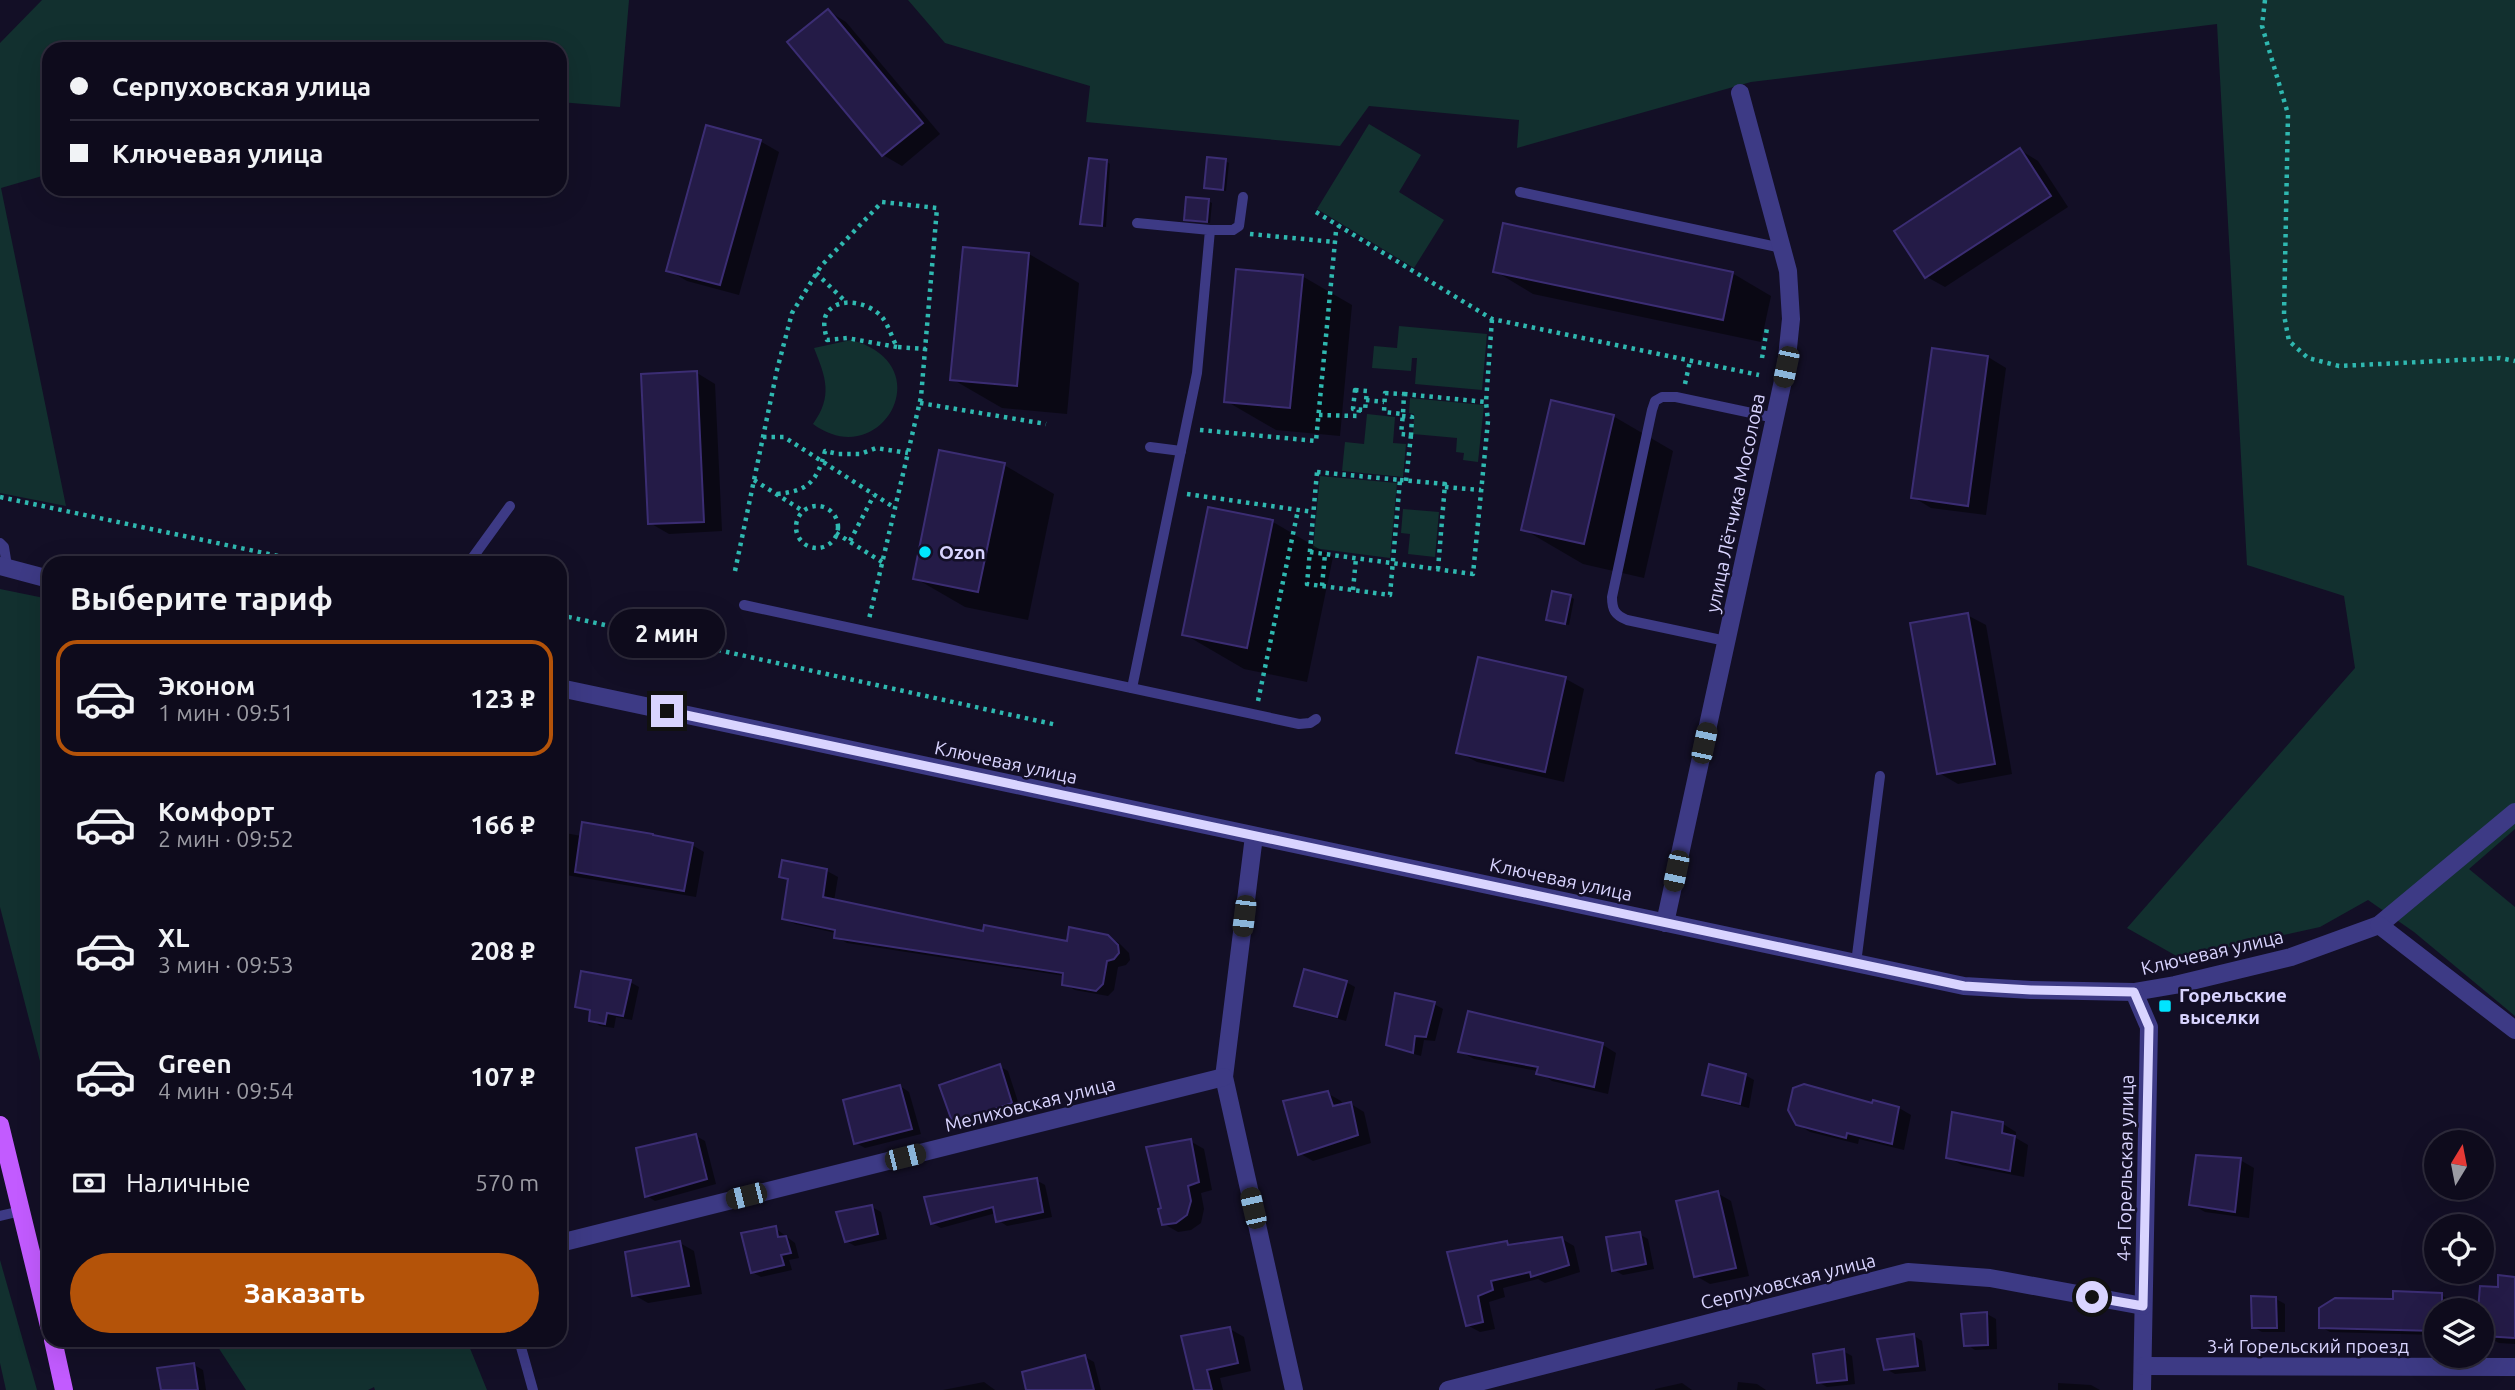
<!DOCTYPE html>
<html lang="ru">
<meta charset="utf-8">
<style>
:root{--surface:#0e0b1c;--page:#171425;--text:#f1f3f6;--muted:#9b9ba3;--line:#2e2b3b;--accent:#b45309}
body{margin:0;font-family:Ubuntu,sans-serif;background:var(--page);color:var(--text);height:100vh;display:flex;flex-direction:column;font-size:26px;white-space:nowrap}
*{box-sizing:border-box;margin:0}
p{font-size:23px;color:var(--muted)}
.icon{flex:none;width:38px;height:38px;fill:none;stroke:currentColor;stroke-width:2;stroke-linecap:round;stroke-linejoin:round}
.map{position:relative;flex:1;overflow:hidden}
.sheet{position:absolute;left:42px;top:556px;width:525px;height:791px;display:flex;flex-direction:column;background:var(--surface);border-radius:21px;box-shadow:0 7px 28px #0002,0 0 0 2px var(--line)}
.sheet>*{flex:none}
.hud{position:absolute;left:42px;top:42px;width:525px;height:154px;border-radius:21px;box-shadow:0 7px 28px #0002,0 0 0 2px var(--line);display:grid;align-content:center;height:154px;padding:0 28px;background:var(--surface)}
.needle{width:46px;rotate:10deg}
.tools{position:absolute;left:2424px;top:1130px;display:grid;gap:14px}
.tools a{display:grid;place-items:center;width:70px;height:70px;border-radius:50%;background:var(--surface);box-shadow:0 7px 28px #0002,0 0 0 2px var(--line);font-size:35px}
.end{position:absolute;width:32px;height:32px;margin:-16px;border:9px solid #d9d4ff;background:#111;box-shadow:0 0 0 4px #111}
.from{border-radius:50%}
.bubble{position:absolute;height:49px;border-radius:24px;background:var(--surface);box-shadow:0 7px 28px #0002,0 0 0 2px var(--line);font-size:23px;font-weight:700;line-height:49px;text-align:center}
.car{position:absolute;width:21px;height:42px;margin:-21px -10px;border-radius:9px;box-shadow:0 0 5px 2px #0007;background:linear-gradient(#222 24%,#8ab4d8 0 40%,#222 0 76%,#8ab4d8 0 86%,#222 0)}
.hud b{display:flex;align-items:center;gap:24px;height:66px;font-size:26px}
.hud b+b{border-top:2px solid var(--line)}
.hud i{width:18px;height:18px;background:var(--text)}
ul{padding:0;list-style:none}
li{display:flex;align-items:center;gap:21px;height:116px;margin:0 14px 10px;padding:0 14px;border:4px solid transparent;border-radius:21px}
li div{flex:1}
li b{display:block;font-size:26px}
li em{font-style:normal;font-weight:700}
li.selected{border-color:var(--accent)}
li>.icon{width:63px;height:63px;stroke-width:1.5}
h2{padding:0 28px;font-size:32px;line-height:84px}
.pay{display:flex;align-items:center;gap:18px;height:77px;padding:0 28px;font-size:26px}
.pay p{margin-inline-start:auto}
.cta{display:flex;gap:14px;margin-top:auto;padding:14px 28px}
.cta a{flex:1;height:80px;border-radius:42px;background:var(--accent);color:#fff;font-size:28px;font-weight:700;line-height:80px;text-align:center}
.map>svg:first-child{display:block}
</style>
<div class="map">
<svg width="2515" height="1390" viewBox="0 0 2515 1390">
<rect width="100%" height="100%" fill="#130f26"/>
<!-- green -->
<g fill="#12302f">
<polygon points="42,0 629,0 620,107 560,102 560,49 49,49 49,174 1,188 66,506 0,493 0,43"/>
<polygon points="908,0 2515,0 2515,829 2469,869 2515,907 2515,1016 2414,932 2368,900 2320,927 2180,958 2127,928 2355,668 2344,596 2247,565 2217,24 1751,82 1517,148 1519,120 1369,106 1340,146 1086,122 1090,86 945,43"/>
<polygon points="1369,124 1421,155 1399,192 1444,220 1414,268 1317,209"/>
<polygon points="1399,326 1487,334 1482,390 1415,384 1417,358 1412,358 1411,371 1372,368 1374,346 1397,348"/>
<path d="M 851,340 C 943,364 881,474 813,424 C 833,396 826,378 814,348 Z"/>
<polygon points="1410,398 1484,405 1478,462 1463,460 1464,453 1456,452 1457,438 1413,434 1414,414 1409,413"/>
<polygon points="1367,414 1395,417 1393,443 1406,444 1403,477 1342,471 1345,442 1364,444"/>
<polygon points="1320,476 1397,483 1390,558 1313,548"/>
<polygon points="1403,509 1439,512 1435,557 1408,554 1410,534 1401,533"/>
<polygon points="0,589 49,599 49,1096 0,907"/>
<polygon points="0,1260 37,1390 6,1390 0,1363"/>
<polygon points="199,1341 467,1341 487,1390 375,1390 374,1387 368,1390 246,1390 216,1344"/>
</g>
<!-- shadow -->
<g fill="#0007">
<polygon points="828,11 846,22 940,134 902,166 883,155"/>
<polygon points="760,141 779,152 739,295 687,281 668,270"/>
<polygon points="2020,150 2038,161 2068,207 1945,287 1927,277"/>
<polygon points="1106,161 1110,164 1106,227 1085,225 1082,223"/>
<polygon points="1225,161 1229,163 1226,191 1206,187"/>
<polygon points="1208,201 1212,203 1210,223 1186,219"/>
<polygon points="965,248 1029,254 1079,283 1067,414 1002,408 952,379"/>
<polygon points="1495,271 1732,273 1771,296 1761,342 1533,294"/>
<polygon points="1302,276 1352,305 1340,436 1276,430 1226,401"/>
<polygon points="1988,357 2006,368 1986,515 1931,508 1913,497"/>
<polygon points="697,373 715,384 722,531 669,534 650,523"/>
<polygon points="1613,416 1673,451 1644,578 1583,564 1523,529"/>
<polygon points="1004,465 1054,494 1028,620 965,607 915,578"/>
<polygon points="1209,509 1273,522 1333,557 1307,682 1244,669 1184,634"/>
<polygon points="1571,597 1574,599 1569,625 1548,620"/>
<polygon points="1967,615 1986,625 2012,774 1958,784 1939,773"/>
<polygon points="1479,659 1566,679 1584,689 1564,782 1477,762 1458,752"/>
<polygon points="560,832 581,836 692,845 704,852 696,897 560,874"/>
<polygon points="827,871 838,877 834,901 984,933 1069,943 1107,936 1119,943 1129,953 1130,960 1126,965 1118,967 1114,990 1108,996 1075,990 1064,984 1065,976 847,943 836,937 836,933 795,924 784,918 790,881 781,876"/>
<polygon points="630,982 639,987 632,1020 616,1017 614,1028 600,1026 591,1020 592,1012 577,1006"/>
<polygon points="1346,982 1355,987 1346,1021 1305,1010 1296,1005"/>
<polygon points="1434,1004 1443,1009 1435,1041 1424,1040 1421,1056 1397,1049 1388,1044"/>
<polygon points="1603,1045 1616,1053 1608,1094 1552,1081 1538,1071 1474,1059 1460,1051"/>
<polygon points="999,1066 1008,1071 1020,1108 963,1128 954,1123"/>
<polygon points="1745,1075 1754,1080 1749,1108 1712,1099 1704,1094"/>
<polygon points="900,1086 909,1092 921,1134 865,1148 856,1143"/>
<polygon points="1327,1093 1341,1101 1343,1105 1351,1104 1364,1112 1371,1143 1313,1161 1299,1153"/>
<polygon points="1874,1105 1899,1108 1911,1115 1904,1150 1859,1139 1858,1144 1810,1132 1797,1124"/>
<polygon points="2003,1124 2016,1132 2016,1138 2028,1145 2024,1177 1962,1165 1948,1157"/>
<polygon points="696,1136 705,1141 716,1184 655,1201 647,1196"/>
<polygon points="1190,1141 1204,1149 1212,1190 1201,1193 1204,1209 1201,1223 1191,1230 1178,1232 1164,1224 1163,1209"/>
<polygon points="2240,1160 2254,1168 2249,1218 2205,1212 2191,1204"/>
<polygon points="1036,1180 1045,1185 1052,1217 1007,1226 998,1220 996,1213 941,1228 932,1223"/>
<polygon points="1717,1193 1731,1201 1749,1276 1710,1284 1696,1276"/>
<polygon points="872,1207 881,1212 887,1239 855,1246 846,1241"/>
<polygon points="775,1228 795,1243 799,1258 789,1260 792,1270 761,1277 752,1272"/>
<polygon points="1639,1234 1648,1239 1654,1269 1623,1275 1614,1270"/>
<polygon points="1562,1239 1574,1246 1580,1272 1545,1283 1538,1279 1503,1288 1505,1297 1489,1302 1495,1329 1480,1332 1467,1325 1449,1254 1507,1243 1513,1246"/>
<polygon points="680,1243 694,1251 702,1294 648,1303 634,1295"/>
<polygon points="2515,1278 2515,1344 2499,1343 2485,1335 2487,1313 2480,1310 2500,1289"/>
<polygon points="2441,1295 2450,1300 2450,1311 2436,1311 2436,1335 2330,1332 2321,1327 2394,1300"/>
<polygon points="2276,1299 2285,1304 2285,1332 2262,1332 2253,1327"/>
<polygon points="1987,1314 1996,1319 1997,1349 1975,1350 1966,1344"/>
<polygon points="1230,1329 1244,1337 1251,1371 1220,1378 1223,1390 1196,1390 1183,1338"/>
<polygon points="1913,1335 1922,1341 1926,1371 1895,1374 1886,1369"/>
<polygon points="1843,1351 1852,1356 1855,1384 1827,1387 1818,1382"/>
<polygon points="1085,1357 1094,1362 1101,1390 1028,1390"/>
<polygon points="194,1365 203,1370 206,1390 163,1390"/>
<polygon points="984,1382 995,1390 943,1390"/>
<polygon points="1738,1382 1757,1384 1766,1390 1737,1390"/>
<polygon points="1682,1383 1692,1390 1655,1390 1655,1389"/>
<polygon points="2058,1383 2091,1385 2100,1390 2058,1390"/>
</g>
<!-- building -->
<g fill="#241b47" stroke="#3b2d73" stroke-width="2">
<polygon points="828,9 923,123 882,156 787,42"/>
<polygon points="706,125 761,140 720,285 666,271"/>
<polygon points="2020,148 2051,196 1925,278 1894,231"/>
<polygon points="1207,157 1226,159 1223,190 1204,188"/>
<polygon points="1089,158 1107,160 1102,226 1080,224"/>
<polygon points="1186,197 1209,199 1207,222 1184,220"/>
<polygon points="1503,223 1733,272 1723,320 1493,272"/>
<polygon points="963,247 1029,253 1017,386 950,380"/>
<polygon points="1236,269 1303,275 1290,408 1224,402"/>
<polygon points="1932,348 1988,356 1968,506 1911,498"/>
<polygon points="697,371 704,522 648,524 641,374"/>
<polygon points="1551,400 1614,415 1584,544 1521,530"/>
<polygon points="939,450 1005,463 978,592 913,579"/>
<polygon points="1208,507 1273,520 1247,648 1182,635"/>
<polygon points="1552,591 1571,595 1565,624 1546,620"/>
<polygon points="1968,613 1995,764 1937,774 1910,623"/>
<polygon points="1478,657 1566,677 1545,772 1456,753"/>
<polygon points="582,822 653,834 653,835 693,843 684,891 575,872"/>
<polygon points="782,860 827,869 823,897 983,931 984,925 1067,941 1069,927 1108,935 1118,945 1119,953 1114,959 1107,961 1103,984 1096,991 1062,985 1063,973 834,938 835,930 782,919 788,879 779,877"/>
<polygon points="1304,969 1347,981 1337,1017 1294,1006"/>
<polygon points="581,971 631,980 623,1016 607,1013 605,1024 589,1021 590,1010 575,1007"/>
<polygon points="1395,993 1435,1002 1426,1037 1415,1036 1413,1053 1386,1045"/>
<polygon points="1468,1011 1603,1043 1594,1087 1536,1074 1538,1067 1458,1052"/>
<polygon points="1000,1064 1012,1103 953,1124 939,1085"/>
<polygon points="1709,1064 1746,1074 1740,1104 1702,1095"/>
<polygon points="1804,1084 1872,1103 1873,1100 1899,1107 1892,1144 1847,1133 1846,1138 1796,1125 1788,1110 1793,1088"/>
<polygon points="900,1085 912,1129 854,1144 843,1100"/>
<polygon points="1328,1091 1333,1106 1351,1102 1358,1135 1298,1155 1283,1101"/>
<polygon points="1952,1112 2003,1122 2002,1133 2015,1136 2010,1171 1946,1158"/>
<polygon points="696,1134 707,1179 645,1197 636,1148"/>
<polygon points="1191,1139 1199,1182 1188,1186 1191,1201 1187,1215 1176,1223 1162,1225 1158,1209 1161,1208 1146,1147"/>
<polygon points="2196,1155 2241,1158 2235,1212 2189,1205"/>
<polygon points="1037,1178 1043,1212 996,1222 993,1207 931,1224 924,1197"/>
<polygon points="1718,1191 1736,1268 1694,1277 1676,1201"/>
<polygon points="872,1205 878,1234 845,1242 836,1212"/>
<polygon points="776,1226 778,1237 786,1236 791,1253 781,1255 784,1265 751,1273 741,1233"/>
<polygon points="1640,1232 1646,1264 1612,1271 1606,1237"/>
<polygon points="1562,1237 1569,1265 1531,1277 1530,1272 1491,1281 1493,1290 1478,1296 1483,1322 1466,1326 1447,1252 1507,1241 1508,1245"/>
<polygon points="680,1241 689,1286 632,1296 625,1252"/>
<polygon points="2498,1275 2515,1277 2515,1338 2484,1336 2485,1311 2478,1311 2480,1286 2498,1287"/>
<polygon points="2393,1291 2442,1293 2442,1311 2436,1311 2436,1331 2319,1328 2319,1308 2335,1298 2393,1299"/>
<polygon points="2251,1296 2276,1297 2277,1328 2252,1328"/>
<polygon points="1987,1312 1988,1345 1964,1346 1961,1314"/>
<polygon points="1230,1327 1238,1363 1207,1370 1212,1390 1194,1390 1181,1336"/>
<polygon points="1914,1334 1918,1366 1884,1370 1877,1339"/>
<polygon points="1844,1349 1847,1380 1817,1383 1813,1354"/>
<polygon points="1085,1355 1094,1390 1026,1390 1022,1372"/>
<polygon points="194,1363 198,1390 161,1390 157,1368"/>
</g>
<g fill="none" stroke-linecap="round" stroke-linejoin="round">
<!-- path -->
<g stroke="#2fb8b0" stroke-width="4.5" stroke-dasharray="3.5 5" stroke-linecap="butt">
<polyline points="2265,0 2262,26 2288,114 2284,315 2289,341 2308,358 2339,366 2500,358 2515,361"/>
<polyline points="1316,212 1492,319 1759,375"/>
<polyline points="1250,234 1335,242"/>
<polyline points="816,273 846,302"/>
<path d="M 897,347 L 847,338 L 827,340 C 825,331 822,321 827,313 C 839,295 870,303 882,317 C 888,324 892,338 897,347 L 926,349"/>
<polyline points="1762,358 1767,328"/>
<polyline points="1685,384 1690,361"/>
<polygon points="1355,390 1367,391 1365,410 1353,409"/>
<polygon points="1385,393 1404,394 1403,414 1384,412"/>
<polyline points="1404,394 1486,402"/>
<polyline points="1366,400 1384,402"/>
<polyline points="920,403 1046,424"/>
<polyline points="1319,415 1358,416 1359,410"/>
<polyline points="1402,416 1412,417 1411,435 1401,434 1403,414"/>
<polyline points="1200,430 1316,441 1336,231 1339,226"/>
<polyline points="763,437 784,437 895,508"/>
<polygon points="1317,472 1400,480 1390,595 1307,584"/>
<polyline points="754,480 803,511"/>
<polyline points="1400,480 1445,484 1438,569"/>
<polyline points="1406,481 1411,435"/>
<polyline points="1445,487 1481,490"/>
<path d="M 777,494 C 808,491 817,482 825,451 L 838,454 L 860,454 L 876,448 L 908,453"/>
<polyline points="1187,494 1313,512"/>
<polyline points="0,497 316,564"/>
<circle cx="817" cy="527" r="21"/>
<polyline points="836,533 882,562"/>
<polyline points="850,541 874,495"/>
<polyline points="1310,552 1473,574 1488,421 1486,402 1492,319"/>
<polyline points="735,571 777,370 792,313 821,266 882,202 937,208 921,397 869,619"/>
<polyline points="1322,586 1325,554"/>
<polyline points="1353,590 1356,558"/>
<polyline points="560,615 1057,725"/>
<polyline points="1258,701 1298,510"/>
</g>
<!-- service -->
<g stroke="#3d3a85" stroke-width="10">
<polyline points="1520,192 1782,248"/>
<polyline points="1210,230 1233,230 1239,226 1243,197"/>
<polyline points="1150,447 1181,451"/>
<polyline points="0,543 4,547 7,566"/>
<polyline points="468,564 510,506"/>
<polyline points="744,605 1299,724 1310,723 1316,719"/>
<path d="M 1726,641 L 1627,620 C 1615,615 1612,610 1612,597 L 1652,410 L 1655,401 L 1662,397 L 1676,397 L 1775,418"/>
<polyline points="1132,688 1197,373 1210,230 1137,223"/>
<polyline points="1856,963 1880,776"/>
<polyline points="0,1216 21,1211"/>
<polyline points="519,1340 533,1390"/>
</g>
<!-- minor -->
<g stroke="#3d3a85" stroke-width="18">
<polyline points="0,566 49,579"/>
<polyline points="560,688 1964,986 2031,990 2134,992 2175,985 2291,957 2379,925 2515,812"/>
<polyline points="1254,836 1224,1077 1294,1390"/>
<polyline points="1665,923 1786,367 1791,319 1788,271 1740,93"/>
<polyline points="2379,925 2515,1030"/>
<polyline points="2134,992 2149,1027 2142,1390"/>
<polyline points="560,1243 1224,1077"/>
<polyline points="2143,1366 2515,1367"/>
<polyline points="1448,1390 1908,1272 1990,1278 2143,1306"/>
</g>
<!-- primary -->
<g stroke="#c25bff" stroke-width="18">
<polyline points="0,1125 49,1326"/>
<polyline points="53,1340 64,1390"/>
</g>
</g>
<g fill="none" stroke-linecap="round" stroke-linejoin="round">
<!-- route -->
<polyline stroke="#d9d4ff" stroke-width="9" points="667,711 1964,986 2031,990 2134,992 2149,1027 2143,1306 2092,1297"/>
</g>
<!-- markers -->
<g fill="#00e5ff" stroke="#130f26" stroke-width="2.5">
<circle cx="925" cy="552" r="7"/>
<rect x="2158" y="999" width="14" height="14" rx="3.5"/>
</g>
<g text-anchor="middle" stroke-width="5" stroke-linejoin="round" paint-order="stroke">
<!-- street labels -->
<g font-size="19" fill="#d9d4ff" stroke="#130f26">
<text transform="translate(1735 503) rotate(-78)" y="7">улица Лётчика Мосолова</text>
<text transform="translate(1006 762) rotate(12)" y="7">Ключевая улица</text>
<text transform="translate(1561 879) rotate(12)" y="7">Ключевая улица</text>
<text transform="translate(2212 952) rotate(-13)" y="7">Ключевая улица</text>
<text transform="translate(1030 1104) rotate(-14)" y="7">Мелиховская улица</text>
<text transform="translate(2125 1168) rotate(-89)" y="7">4-я Горельская улица</text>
<text transform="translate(1788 1281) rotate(-14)" y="7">Серпуховская улица</text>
<text x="2308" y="1353">3-й Горельский проезд</text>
</g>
<!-- poi labels -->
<g font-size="19" font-weight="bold" fill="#d9d4ff" stroke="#130f26" text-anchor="start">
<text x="939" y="559">Ozon</text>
<text x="2179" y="1002">Горельские<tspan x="2179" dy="22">выселки</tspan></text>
</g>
</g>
</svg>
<div class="tools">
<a><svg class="needle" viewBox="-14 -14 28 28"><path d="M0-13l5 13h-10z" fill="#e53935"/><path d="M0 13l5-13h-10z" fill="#9b9ba3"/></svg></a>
<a><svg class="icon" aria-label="locate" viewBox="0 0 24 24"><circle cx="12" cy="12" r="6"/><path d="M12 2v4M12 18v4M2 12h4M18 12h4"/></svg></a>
<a><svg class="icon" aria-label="layers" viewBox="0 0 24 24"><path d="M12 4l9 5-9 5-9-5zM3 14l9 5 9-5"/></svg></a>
</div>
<i class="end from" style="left:2092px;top:1297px"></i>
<i class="end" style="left:667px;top:711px"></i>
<div class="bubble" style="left:609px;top:609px;width:116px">2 мин</div>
<i class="car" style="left:1786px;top:367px;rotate:192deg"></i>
<i class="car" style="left:1704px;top:743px;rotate:12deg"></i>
<i class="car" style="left:1676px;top:871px;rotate:192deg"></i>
<i class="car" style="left:1244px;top:916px;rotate:187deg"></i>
<i class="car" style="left:905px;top:1157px;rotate:76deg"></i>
<i class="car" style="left:746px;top:1196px;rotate:256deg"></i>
<i class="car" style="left:1253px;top:1208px;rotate:347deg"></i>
<div class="hud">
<b><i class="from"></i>Серпуховская улица</b>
<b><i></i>Ключевая улица</b>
</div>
<section class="sheet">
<h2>Выберите тариф</h2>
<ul>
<li class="selected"><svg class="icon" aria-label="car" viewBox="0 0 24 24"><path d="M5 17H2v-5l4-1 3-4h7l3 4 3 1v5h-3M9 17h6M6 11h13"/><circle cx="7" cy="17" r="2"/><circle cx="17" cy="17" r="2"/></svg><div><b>Эконом</b><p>1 мин · 09:51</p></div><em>123 ₽</em></li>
<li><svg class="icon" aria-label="car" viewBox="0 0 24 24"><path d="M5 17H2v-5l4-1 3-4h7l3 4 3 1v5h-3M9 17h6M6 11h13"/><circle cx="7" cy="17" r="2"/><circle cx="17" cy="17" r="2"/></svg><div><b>Комфорт</b><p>2 мин · 09:52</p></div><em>166 ₽</em></li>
<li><svg class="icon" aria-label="car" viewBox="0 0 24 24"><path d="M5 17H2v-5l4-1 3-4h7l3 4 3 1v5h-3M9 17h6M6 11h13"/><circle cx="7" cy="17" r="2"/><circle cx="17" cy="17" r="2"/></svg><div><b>XL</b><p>3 мин · 09:53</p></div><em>208 ₽</em></li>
<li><svg class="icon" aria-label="car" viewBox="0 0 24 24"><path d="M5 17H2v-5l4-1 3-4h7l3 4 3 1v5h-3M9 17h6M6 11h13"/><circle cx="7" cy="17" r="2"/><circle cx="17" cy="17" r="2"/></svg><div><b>Green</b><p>4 мин · 09:54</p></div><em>107 ₽</em></li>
</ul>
<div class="pay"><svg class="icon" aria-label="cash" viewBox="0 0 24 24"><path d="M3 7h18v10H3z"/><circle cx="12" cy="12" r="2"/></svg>Наличные<p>570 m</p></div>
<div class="cta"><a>Заказать</a></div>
</section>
</div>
